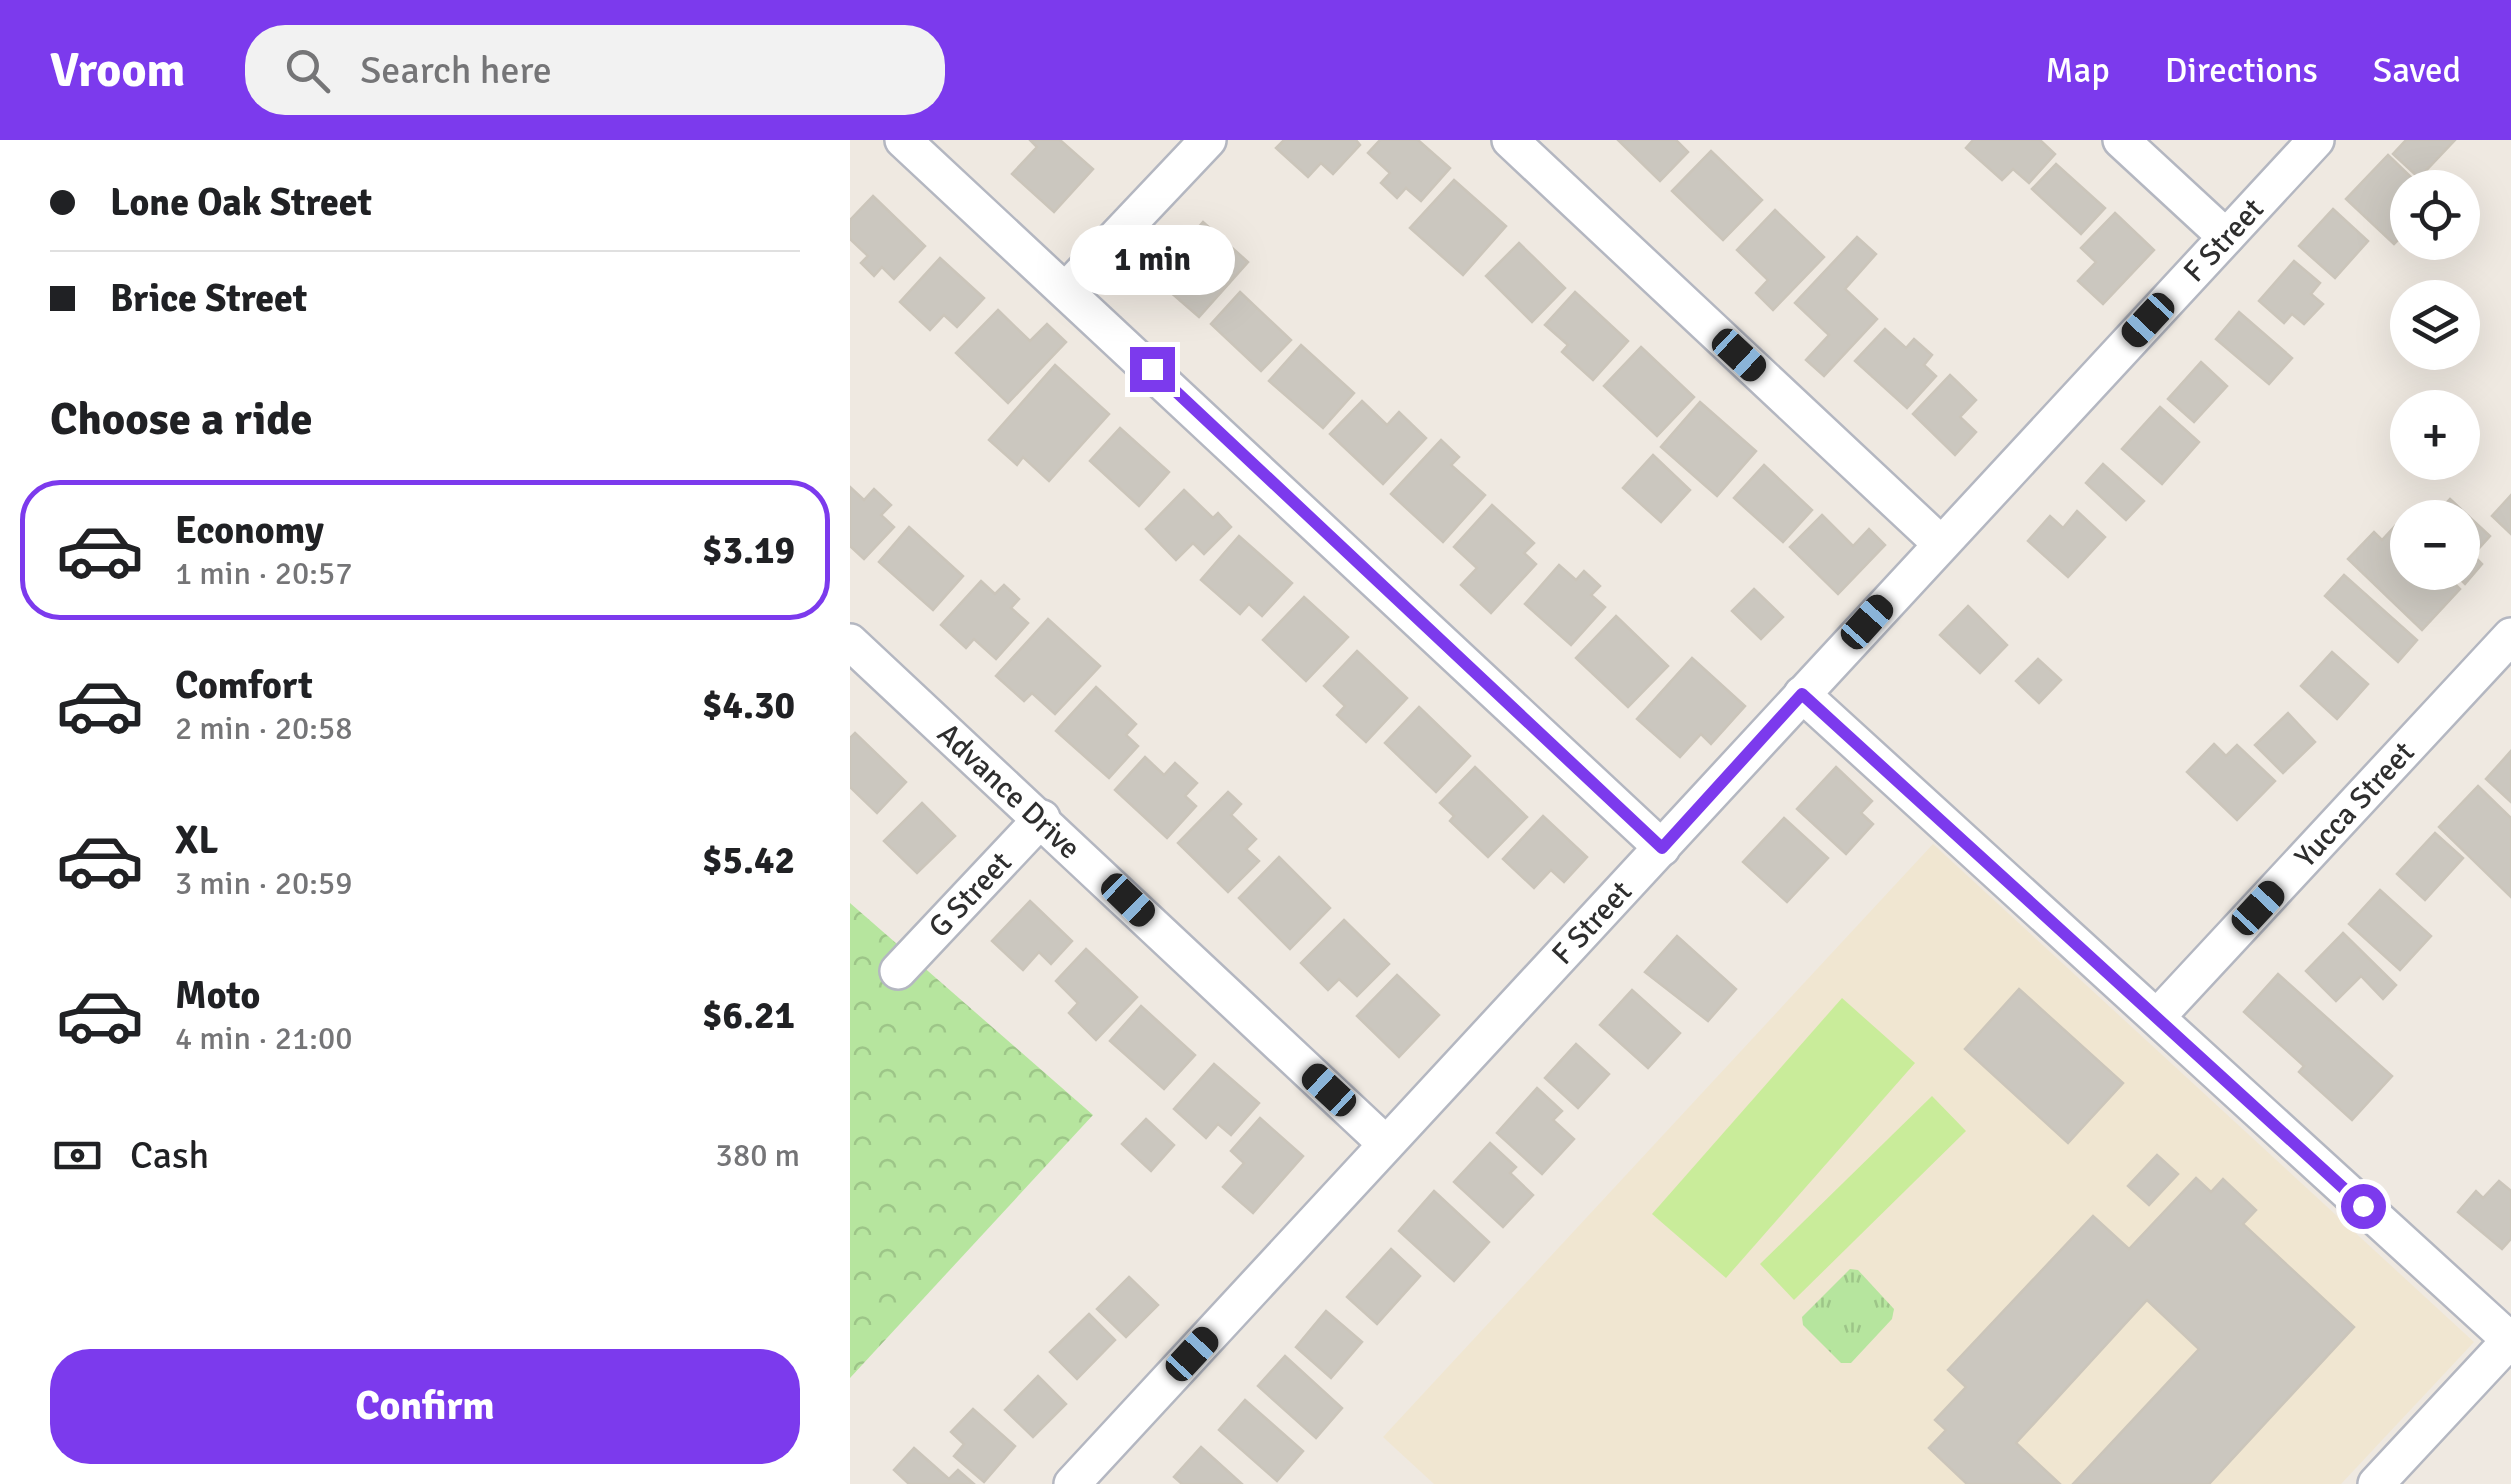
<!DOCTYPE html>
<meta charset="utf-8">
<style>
:root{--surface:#fff;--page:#f2f2f2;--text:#202124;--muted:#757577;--line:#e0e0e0;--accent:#7c3aed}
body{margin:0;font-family:Signika,sans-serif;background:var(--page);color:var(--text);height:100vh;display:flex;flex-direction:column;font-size:38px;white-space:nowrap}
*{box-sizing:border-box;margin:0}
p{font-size:32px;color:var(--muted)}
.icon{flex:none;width:55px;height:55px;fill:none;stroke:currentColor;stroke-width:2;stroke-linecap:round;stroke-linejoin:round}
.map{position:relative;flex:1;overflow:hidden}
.sheet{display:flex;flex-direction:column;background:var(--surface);width:850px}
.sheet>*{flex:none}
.hud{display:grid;align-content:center;height:220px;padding:0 50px;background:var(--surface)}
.buttons{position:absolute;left:1540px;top:30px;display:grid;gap:20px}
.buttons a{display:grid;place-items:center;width:90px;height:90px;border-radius:50%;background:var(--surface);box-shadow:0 10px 40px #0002;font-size:50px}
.end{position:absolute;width:45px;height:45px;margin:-22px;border:12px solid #7c3aed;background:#fff;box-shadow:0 0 0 5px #fff}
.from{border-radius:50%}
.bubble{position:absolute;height:70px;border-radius:35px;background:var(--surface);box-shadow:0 10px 40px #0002;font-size:32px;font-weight:700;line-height:70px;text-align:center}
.car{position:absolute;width:30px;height:60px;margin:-30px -15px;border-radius:12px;box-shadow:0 0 8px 2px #0007;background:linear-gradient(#222 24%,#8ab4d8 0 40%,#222 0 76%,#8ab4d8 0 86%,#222 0)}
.hud b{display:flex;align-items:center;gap:35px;height:95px;font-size:38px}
.hud b+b{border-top:2px solid var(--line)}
.hud i{width:25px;height:25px;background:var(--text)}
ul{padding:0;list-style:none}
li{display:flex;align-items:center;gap:30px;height:140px;margin:0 20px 15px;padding:0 30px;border:5px solid transparent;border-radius:40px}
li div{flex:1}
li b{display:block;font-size:38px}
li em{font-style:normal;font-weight:700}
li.active{border-color:var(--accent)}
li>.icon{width:90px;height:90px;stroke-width:1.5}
h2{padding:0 50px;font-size:45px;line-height:120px}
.pay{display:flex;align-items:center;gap:25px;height:110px;padding:0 50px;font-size:38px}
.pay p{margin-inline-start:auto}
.button{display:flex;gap:20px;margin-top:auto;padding:20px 50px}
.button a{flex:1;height:115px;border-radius:40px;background:var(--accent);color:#fff;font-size:40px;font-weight:700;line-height:115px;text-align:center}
header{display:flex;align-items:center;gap:60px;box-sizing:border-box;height:140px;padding:0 50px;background:var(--accent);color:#fff}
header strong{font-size:48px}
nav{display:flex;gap:55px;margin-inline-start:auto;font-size:35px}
.search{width:700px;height:90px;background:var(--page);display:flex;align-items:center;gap:25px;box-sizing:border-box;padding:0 35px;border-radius:40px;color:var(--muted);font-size:38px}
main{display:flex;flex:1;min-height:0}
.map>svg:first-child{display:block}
</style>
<header>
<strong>Vroom</strong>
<div class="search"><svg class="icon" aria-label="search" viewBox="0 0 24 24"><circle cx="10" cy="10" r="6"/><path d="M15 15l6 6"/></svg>Search here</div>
<nav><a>Map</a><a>Directions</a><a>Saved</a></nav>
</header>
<main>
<section class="sheet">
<div class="hud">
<b><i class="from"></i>Lone Oak Street</b>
<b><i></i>Brice Street</b>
</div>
<h2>Choose a ride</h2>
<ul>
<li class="active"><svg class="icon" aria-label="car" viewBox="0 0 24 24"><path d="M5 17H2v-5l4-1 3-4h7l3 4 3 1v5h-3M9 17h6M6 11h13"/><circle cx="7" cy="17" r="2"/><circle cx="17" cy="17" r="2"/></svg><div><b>Economy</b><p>1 min · 20:57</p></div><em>$3.19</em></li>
<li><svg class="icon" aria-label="car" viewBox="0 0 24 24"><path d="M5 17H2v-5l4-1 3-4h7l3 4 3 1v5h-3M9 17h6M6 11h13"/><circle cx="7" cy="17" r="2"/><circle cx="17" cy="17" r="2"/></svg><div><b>Comfort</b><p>2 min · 20:58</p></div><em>$4.30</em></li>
<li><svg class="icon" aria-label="car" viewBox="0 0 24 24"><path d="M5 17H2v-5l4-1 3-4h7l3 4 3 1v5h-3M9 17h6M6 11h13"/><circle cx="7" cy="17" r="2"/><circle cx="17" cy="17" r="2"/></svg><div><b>XL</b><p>3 min · 20:59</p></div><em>$5.42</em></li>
<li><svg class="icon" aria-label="car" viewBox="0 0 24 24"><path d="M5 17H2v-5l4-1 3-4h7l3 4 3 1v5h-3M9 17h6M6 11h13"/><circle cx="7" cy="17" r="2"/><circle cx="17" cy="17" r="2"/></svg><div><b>Moto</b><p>4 min · 21:00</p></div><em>$6.21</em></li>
</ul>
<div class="pay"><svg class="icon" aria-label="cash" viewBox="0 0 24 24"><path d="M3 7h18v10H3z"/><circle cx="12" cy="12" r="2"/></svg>Cash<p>380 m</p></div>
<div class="button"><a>Confirm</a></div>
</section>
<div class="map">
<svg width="1661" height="1344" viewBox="0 0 1661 1344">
<defs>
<pattern id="forest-crowns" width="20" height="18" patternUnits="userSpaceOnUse" patternTransform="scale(2.5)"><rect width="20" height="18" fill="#b6e59e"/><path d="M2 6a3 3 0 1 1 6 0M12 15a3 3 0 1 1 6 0" fill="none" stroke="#9dc588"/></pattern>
<pattern id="park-tufts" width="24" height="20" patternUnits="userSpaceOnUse" patternTransform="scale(2.5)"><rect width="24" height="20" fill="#b6e59e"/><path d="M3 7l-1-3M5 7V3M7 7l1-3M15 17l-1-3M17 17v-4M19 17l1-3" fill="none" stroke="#9dc588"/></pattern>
</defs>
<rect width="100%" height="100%" fill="#efe9e1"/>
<!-- education -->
<polygon fill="#f0e6d1" points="1083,704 1624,1202 1491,1344 584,1344 533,1297"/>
<!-- forest -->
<polygon fill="url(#forest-crowns)" points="0,763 243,975 0,1238"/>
<!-- park -->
<polygon fill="url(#park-tufts)" points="1000,1129 1008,1130 1044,1169 1042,1179 1001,1223 991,1223 953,1185 952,1177"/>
<!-- pitch -->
<g fill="#c9ec9a">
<polygon points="992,858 1065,923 876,1138 802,1074"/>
<polygon points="1082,956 1116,991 944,1160 910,1124"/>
</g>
<!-- building -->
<g fill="#cbc7bf" stroke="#cbc5ba" stroke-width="2.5">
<polygon points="180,0 210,0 243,29 204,72 162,34 187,7"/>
<polygon points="434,0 506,0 510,5 483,34 471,23 458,37 426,8"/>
<polygon points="530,0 568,0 600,28 571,61 556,48 547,58 531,43 540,33 518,13"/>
<polygon points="768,0 826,0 838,12 810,41"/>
<polygon points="1123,0 1190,0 1205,14 1179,43 1163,29 1152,40 1116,8"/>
<polygon points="1556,0 1605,0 1569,38 1543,14"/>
<polygon points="861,11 912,60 873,100 822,51"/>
<polygon points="1538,15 1562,38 1548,52 1558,61 1558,90 1544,104 1496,59"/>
<polygon points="1206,24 1255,68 1231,94 1182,49"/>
<polygon points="604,40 656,86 613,135 560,88"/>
<polygon points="23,56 75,106 44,139 32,127 24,136 11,123 18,116 0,99 0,80"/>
<polygon points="1483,69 1518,101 1485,138 1449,106"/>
<polygon points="925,70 974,117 923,170 906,153 918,140 887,110"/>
<polygon points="1265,73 1304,110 1253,164 1228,141 1246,122 1231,108"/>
<polygon points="353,82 398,122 349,177 304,138"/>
<polygon points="1007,97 1026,114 995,149 1027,179 974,236 956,220 979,195 945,163"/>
<polygon points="669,103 715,148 682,182 636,136"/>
<polygon points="90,118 134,158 107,187 94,175 80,190 50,162"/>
<polygon points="1444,121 1470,143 1461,154 1473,164 1454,184 1442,174 1434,183 1409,161"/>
<polygon points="390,152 441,200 411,231 361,184"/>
<polygon points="725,152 778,201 743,240 712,212 718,205 695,185"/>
<polygon points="148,170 180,201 197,184 216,202 158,263 106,213"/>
<polygon points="1389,172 1442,218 1419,244 1366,199"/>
<polygon points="1035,189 1056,208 1064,199 1082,215 1074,225 1086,236 1057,268 1005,221"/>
<polygon points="451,205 504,253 473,288 419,241"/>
<polygon points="791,207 844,257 807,296 754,246"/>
<polygon points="1351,222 1377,246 1344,282 1318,259"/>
<polygon points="205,225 259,274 199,341 173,317 167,325 139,300"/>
<polygon points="1100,235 1126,260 1110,277 1126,292 1105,315 1063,274"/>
<polygon points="512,261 537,285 549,272 576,298 533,344 480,294"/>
<polygon points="850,262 906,311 867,356 811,307"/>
<polygon points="1310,267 1349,302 1312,344 1272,309"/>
<polygon points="270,288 319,332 289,366 240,321"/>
<polygon points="591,300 609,317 601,325 635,355 593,402 541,354"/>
<polygon points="803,315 840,350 811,382 773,348"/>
<polygon points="1253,324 1294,361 1276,380 1236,343"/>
<polygon points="914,325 962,370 933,402 884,358"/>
<polygon points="0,347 14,360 24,349 41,365 31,375 44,387 14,419 0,406"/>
<polygon points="334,350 363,378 368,373 381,387 354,414 343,403 326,420 296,389"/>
<polygon points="1661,355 1661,394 1642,376"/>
<polygon points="1600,359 1640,396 1623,415 1632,424 1615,444 1603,432 1612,432 1612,378 1582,378"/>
<polygon points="642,365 684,403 674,413 686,424 641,473 611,445 627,428 604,407"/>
<polygon points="1227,371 1255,397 1218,437 1178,401 1200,376 1213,388"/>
<polygon points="972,375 1003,406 1019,389 1035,405 988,454 940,407"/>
<polygon points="1545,386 1558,398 1558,432 1593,432 1610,449 1572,490 1498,419 1524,392 1532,400"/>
<polygon points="59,387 113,436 83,470 29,422"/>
<polygon points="389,396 442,443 412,476 399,464 390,474 351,440"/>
<polygon points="709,425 726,440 734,431 750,446 741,455 755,467 721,505 675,464"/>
<polygon points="1494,435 1567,500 1548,522 1475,456"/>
<polygon points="131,441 145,454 154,445 169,459 161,468 178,483 146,519 124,499 116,508 91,485"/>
<polygon points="904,449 933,477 911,499 882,471"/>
<polygon points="454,457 498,497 456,541 413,500"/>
<polygon points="1118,466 1157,505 1130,533 1090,495"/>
<polygon points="766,476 818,526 778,567 726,518"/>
<polygon points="198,479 250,526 205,574 182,553 174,561 146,536"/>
<polygon points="507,511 557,558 516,602 487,575 495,566 474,546"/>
<polygon points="1482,512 1518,544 1487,579 1451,546"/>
<polygon points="842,518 895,566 861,604 851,594 830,617 787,579"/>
<polygon points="1188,519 1211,540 1189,563 1166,541"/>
<polygon points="246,547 286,584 276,595 288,606 259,638 206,591"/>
<polygon points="569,567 620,616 586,652 535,603"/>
<polygon points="1438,573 1465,602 1433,633 1405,605"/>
<polygon points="5,593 56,642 27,673 0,647 0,598"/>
<polygon points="1364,604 1376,616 1387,605 1425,641 1387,680 1337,632"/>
<polygon points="1661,611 1661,662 1636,639"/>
<polygon points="295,617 314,635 325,623 347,643 335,656 346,666 317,698 265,650"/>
<polygon points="625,627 677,677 638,717 600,681 604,676 590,663"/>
<polygon points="986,627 1022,661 1011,673 1023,684 996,714 947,669"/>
<polygon points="1628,646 1661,678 1661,757 1589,687"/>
<polygon points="378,652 391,664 381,675 406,699 396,709 409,721 378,752 328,703"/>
<polygon points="72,663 105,696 67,733 34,701"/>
<polygon points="693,676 737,717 714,742 701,730 684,748 653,719"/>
<polygon points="934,678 978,718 937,762 893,722"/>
<polygon points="1585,693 1613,718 1575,760 1547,734"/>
<polygon points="429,717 480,768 440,809 389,758"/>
<polygon points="1530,750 1581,796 1550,830 1499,784"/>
<polygon points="180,761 222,801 201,824 189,812 173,830 142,801"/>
<polygon points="494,780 539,824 507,856 489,839 478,850 451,823"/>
<polygon points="1493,793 1546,845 1533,859 1511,836 1486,861 1456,831"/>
<polygon points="827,796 886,849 858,881 795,832"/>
<polygon points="236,809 287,857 246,900 219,873 228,863 206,841"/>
<polygon points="1428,834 1542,936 1502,980 1449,932 1454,926 1394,872"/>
<polygon points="547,835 589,875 549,917 507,876"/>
<polygon points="1169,849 1273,943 1218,1003 1115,909"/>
<polygon points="782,850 830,893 798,928 750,885"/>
<polygon points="291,866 345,915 314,949 260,901"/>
<polygon points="726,904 759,934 728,968 695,938"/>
<polygon points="364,924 409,963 381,995 368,984 356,998 324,969"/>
<polygon points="687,948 712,971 703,980 724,999 692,1034 647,993"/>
<polygon points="410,978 453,1016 403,1073 373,1047 394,1023 381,1011"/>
<polygon points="296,979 324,1005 301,1031 272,1004"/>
<polygon points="640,1003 666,1027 660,1033 683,1055 653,1087 604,1042"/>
<polygon points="1307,1015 1328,1034 1299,1065 1278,1046"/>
<polygon points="1346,1038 1361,1052 1373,1039 1406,1070 1393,1084 1504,1187 1359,1344 1223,1344 1349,1209 1297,1160 1166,1303 1210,1344 1117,1344 1079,1308 1096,1290 1085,1280 1116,1247 1098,1230 1243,1076 1279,1109"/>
<polygon points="1649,1041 1661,1051 1661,1099 1652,1109 1608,1072 1626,1051 1633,1058"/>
<polygon points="584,1051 639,1102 604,1141 549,1091"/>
<polygon points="541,1109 570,1136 527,1184 497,1157"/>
<polygon points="279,1137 308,1165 276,1197 247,1169"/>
<polygon points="476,1171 512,1202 481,1238 446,1207"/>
<polygon points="239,1174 265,1200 227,1239 200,1212"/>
<polygon points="435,1216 492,1268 466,1298 408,1246"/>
<polygon points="188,1236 216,1264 183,1297 155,1270"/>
<polygon points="395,1260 453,1311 427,1341 369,1290"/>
<polygon points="123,1269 165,1306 134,1342 104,1316 114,1304 101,1292"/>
<polygon points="351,1307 392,1344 332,1344 324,1337"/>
<polygon points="64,1308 99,1339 108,1330 124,1344 59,1344 44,1330"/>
</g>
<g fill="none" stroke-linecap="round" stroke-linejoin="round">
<defs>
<g id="minor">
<polyline points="53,0 812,708"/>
<polyline points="660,0 1090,403"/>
<polyline points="1271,0 1376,97"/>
<polyline points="217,149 358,0"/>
<path id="s1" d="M 0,502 L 536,1004"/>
<polyline points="952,554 1661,1201"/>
<path id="s2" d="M 48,831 L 192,678"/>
<path id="s3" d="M 1307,877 L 1661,496"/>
<path id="s4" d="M 222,1344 L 1466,0"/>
<polyline points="1526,1344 1661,1199"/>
</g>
</defs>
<!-- minor casing -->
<use href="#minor" stroke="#b4b7c1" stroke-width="40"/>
<!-- minor -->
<use href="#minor" stroke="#fff" stroke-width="35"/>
</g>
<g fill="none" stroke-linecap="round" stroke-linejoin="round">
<!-- route -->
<polyline stroke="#7c3aed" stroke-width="12" points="302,229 812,708 952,554 1513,1066"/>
</g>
<g text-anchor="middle" stroke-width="10" stroke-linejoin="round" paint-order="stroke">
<!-- street labels -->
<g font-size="30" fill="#2e2e2e" stroke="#fff">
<text dy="10" stroke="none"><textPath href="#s4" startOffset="1695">F Street</textPath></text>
<text dy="10" stroke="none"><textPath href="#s1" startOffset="218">Advance Drive</textPath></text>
<text dy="10" stroke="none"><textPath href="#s3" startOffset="290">Yucca Street</textPath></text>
<text dy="10" stroke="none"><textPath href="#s2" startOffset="105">G Street</textPath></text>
<text dy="10" stroke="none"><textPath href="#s4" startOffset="765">F Street</textPath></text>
</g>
</g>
</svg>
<div class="buttons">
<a><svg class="icon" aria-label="locate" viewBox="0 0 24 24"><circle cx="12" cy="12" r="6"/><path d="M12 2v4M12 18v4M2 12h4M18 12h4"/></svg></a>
<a><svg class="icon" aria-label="layers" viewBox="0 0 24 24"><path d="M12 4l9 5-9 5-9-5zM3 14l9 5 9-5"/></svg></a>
<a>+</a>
<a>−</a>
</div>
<i class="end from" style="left:1513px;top:1066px"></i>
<i class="end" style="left:302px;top:229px"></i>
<div class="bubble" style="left:220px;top:85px;width:165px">1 min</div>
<i class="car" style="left:1298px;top:180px;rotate:223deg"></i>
<i class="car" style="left:889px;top:215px;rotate:133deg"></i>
<i class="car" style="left:1017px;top:482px;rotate:42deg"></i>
<i class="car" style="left:278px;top:760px;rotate:134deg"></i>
<i class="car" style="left:1408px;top:768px;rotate:43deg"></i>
<i class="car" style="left:479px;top:950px;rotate:313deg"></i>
<i class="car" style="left:342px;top:1214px;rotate:43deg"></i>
</div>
</main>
